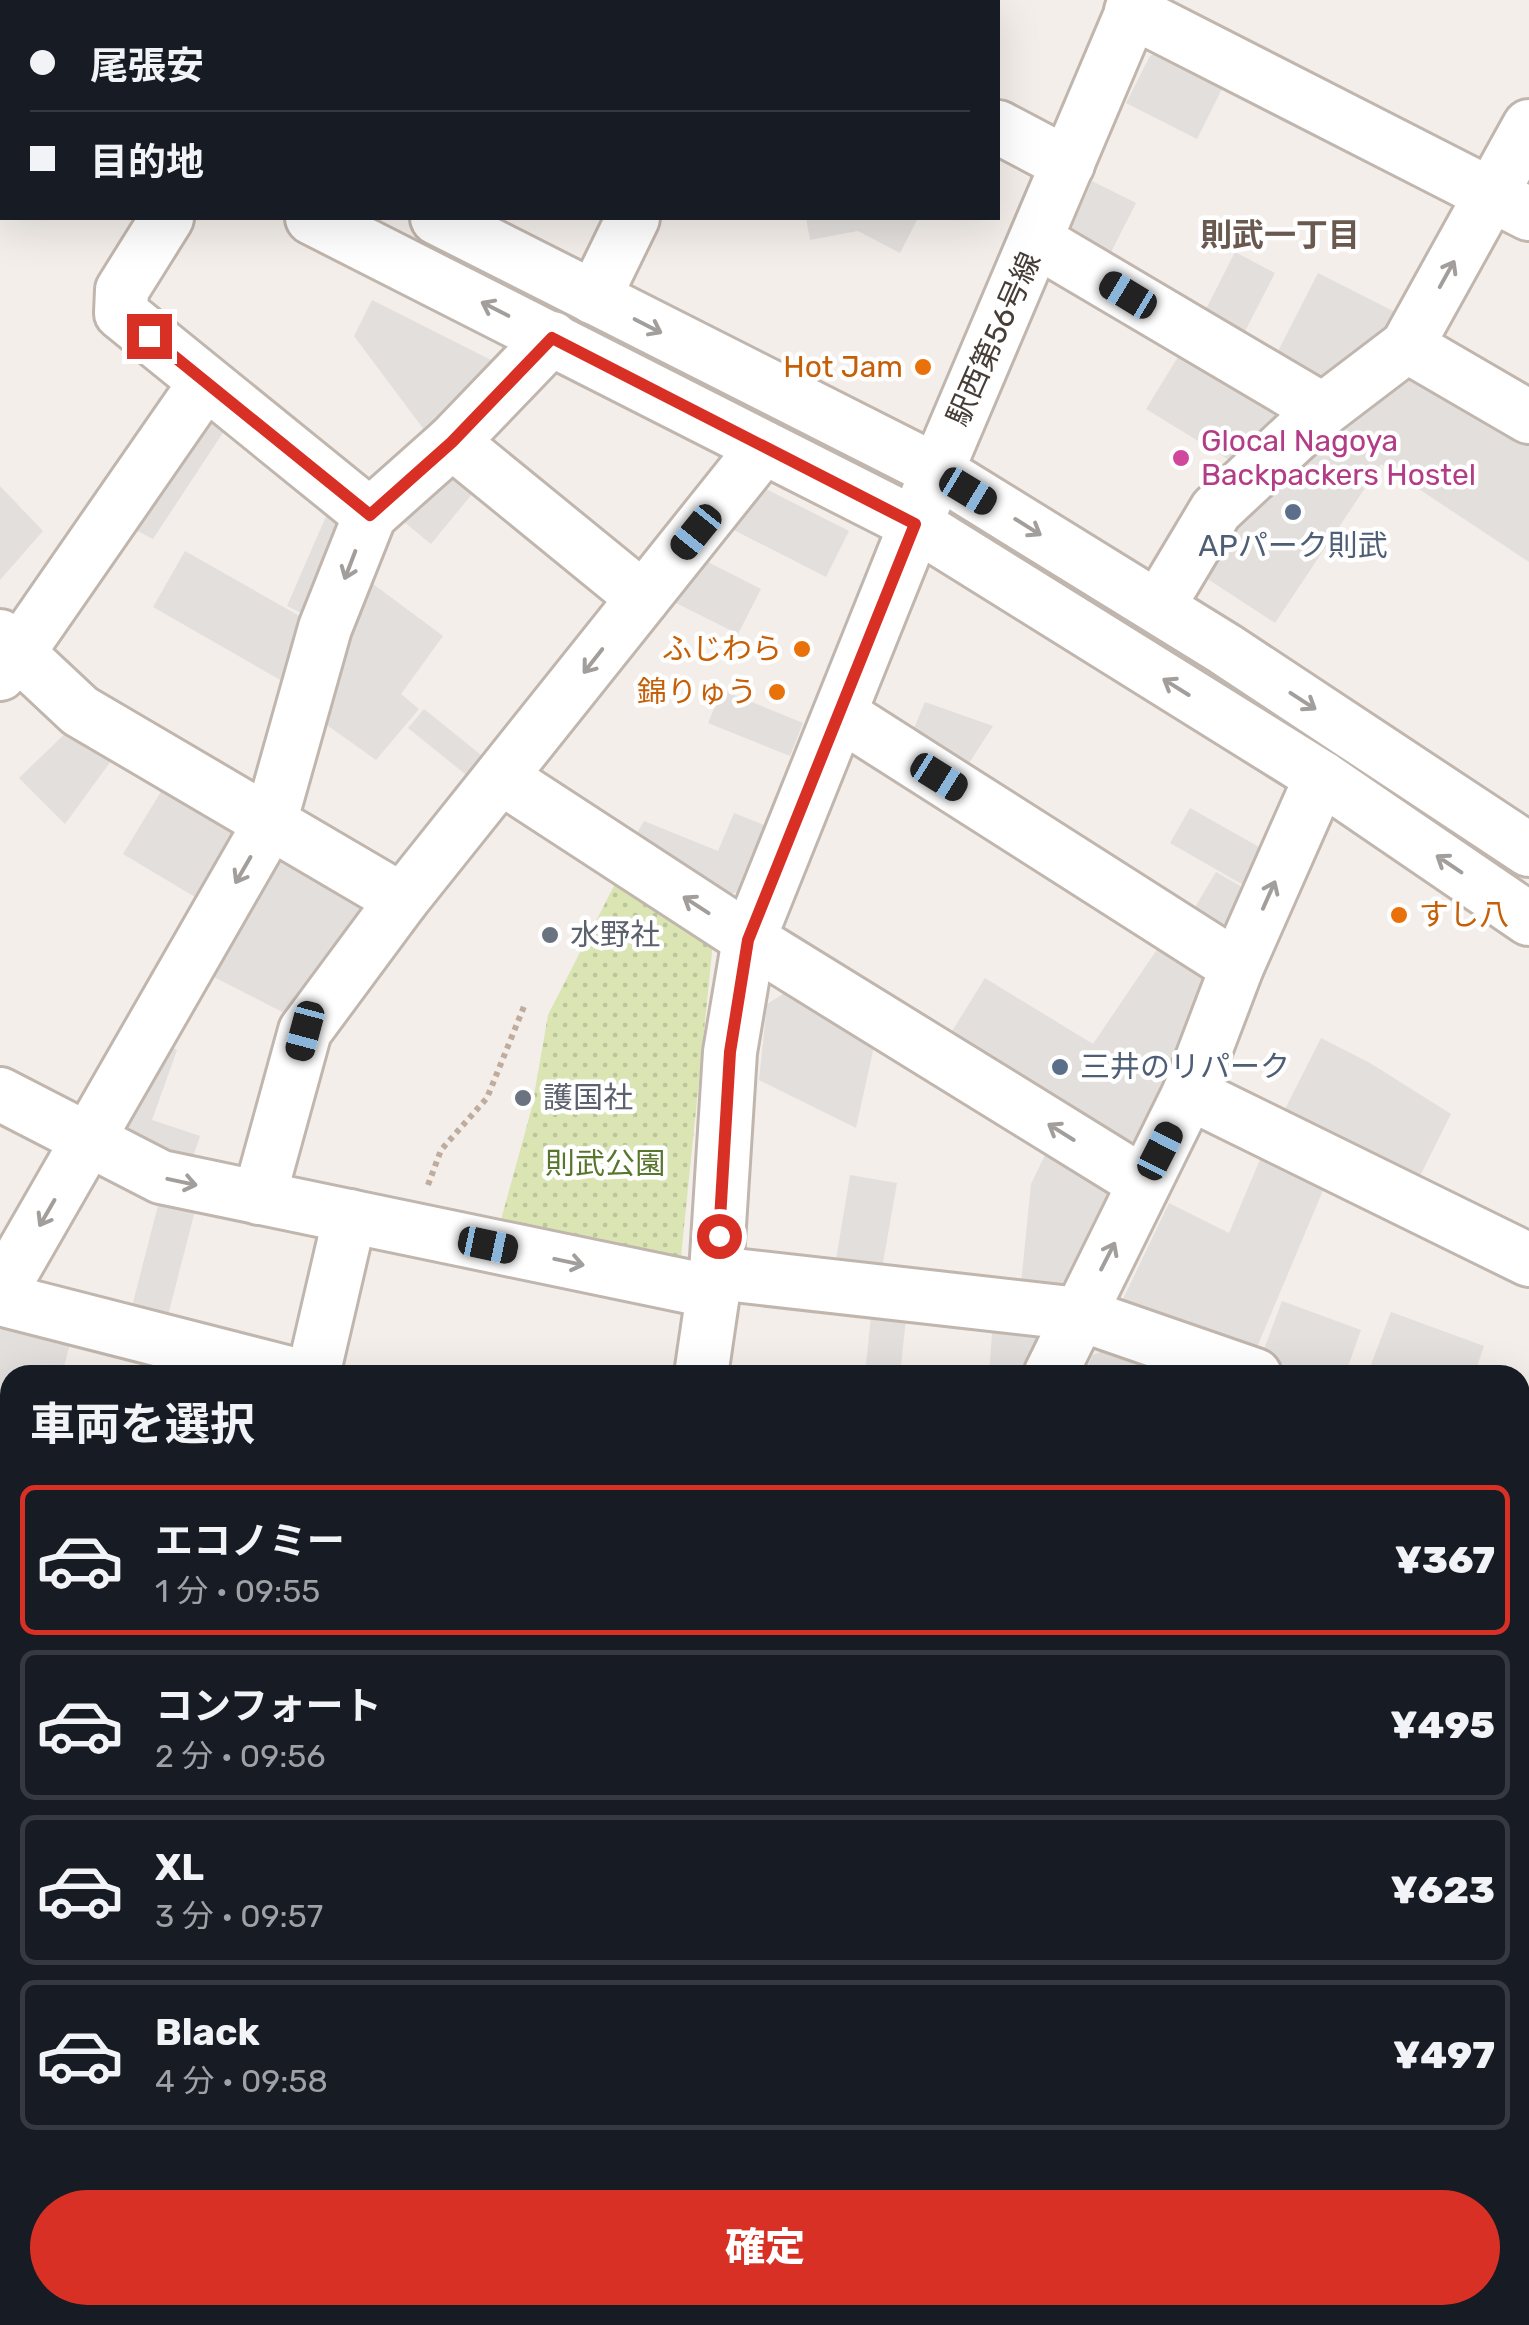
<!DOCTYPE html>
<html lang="ja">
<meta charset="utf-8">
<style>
:root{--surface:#171b24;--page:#20242c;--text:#f1f3f6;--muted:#9ea1a6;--line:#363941;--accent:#d93025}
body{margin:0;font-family:Rubik,"Noto Sans JP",sans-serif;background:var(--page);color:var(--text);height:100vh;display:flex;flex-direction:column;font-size:38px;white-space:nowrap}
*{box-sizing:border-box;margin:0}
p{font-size:32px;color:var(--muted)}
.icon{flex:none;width:55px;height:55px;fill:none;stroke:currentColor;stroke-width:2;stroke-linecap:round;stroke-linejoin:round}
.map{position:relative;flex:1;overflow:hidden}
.details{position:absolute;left:0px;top:1365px;width:1530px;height:960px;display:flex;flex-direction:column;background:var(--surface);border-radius:30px 30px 0 0;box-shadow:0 10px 40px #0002}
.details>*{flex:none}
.banner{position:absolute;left:0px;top:0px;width:1000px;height:220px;box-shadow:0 10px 40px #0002;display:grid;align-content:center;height:220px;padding:0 30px;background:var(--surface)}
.end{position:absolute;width:45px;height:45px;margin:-22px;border:12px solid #d93025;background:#fff;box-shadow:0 0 0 5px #fff}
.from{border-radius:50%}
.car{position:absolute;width:30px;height:60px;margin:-30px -15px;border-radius:12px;box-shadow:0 0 8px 2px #0007;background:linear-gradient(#222 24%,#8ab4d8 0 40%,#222 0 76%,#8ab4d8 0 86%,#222 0)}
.banner b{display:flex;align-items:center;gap:35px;height:95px;font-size:38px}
.banner b+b{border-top:2px solid var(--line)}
.banner i{width:25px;height:25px;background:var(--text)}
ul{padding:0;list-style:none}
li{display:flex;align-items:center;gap:30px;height:150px;margin:0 20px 15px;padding:0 10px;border:5px solid var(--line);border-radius:15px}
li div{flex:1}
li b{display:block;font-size:38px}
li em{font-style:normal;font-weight:800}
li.selected{border-color:var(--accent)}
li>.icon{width:90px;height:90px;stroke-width:1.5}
h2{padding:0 30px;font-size:45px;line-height:120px}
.action{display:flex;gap:20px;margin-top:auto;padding:20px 30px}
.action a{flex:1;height:115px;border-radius:60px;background:var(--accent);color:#fff;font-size:40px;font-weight:800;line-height:115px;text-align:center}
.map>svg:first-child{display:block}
</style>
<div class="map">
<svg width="1529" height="2325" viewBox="0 0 1529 2325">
<defs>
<pattern id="grass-dots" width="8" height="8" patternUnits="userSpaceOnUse" patternTransform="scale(2.5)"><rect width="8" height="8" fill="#dae5b3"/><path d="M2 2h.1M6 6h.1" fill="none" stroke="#bcc59b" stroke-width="1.8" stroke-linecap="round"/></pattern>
</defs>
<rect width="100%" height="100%" fill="#f3eee9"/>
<!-- grass -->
<polygon fill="url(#grass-dots)" points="619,876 714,933 681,1257 662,1266 499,1227 532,1107 548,1015"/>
<!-- parking -->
<g fill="#e2dfdd">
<polygon points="1164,49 1226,81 1197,139 1126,103 1150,56"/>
<polygon points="1092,181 1136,203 1107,260 1077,242 1072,227"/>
<polygon points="806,218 918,218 900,253 858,231 810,240"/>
<polygon points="1235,252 1275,273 1240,341 1202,317"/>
<polygon points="1318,273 1397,313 1387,333 1332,383 1272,363"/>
<polygon points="372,300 503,366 431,439 354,336"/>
<polygon points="1184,347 1283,409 1287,422 1234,463 1146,409"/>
<polygon points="1402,370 1529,440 1529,562 1381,464 1275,623 1203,576 1219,536"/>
<polygon points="213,415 228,425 153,539 122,523"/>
<polygon points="470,473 481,483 431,544 398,517 440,477"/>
<polygon points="0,486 43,531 0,580"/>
<polygon points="760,486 849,531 826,577 726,526"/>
<polygon points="334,498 347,508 312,618 287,606"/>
<polygon points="185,551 310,622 289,685 153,607"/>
<polygon points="700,558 761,589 738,634 668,599"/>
<polygon points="365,578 443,636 401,694 419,709 376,760 317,718"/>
<polygon points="722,690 803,723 790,756 708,723"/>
<polygon points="925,702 993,726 962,774 909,740"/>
<polygon points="424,709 486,759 470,778 408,728"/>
<polygon points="71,728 119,750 65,824 19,778"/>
<polygon points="165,785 231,826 237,839 200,900 123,854"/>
<polygon points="1190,808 1268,852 1254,891 1170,843"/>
<polygon points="734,813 764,825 737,892 718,899 632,842 644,821 718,851"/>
<polygon points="286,854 365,898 371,917 290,1016 206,973 271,856"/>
<polygon points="1216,872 1252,893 1234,939 1185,924"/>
<polygon points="1158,948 1207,980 1139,1148 1127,1152 946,1041 985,978 1093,1044"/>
<polygon points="791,989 875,1042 856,1128 759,1080 767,1004"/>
<polygon points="1321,1038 1370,1063 1451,1114 1416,1184 1282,1115"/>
<polygon points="164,1043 177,1050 152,1120 200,1136 191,1163 128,1139 122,1120"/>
<polygon points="1048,1149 1110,1186 1115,1202 1074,1283 1061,1289 1021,1284 1031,1184"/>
<polygon points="1264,1150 1327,1181 1252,1359 1128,1315 1123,1299 1169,1203 1229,1233"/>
<polygon points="850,1175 897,1183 881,1274 835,1266"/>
<polygon points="161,1194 197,1203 165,1327 129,1318"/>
<polygon points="1282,1301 1361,1330 1345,1375 1301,1375 1260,1360"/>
<polygon points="872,1306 907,1309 900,1375 865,1375"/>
<polygon points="1391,1312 1484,1346 1474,1375 1367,1375"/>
<polygon points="993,1319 1033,1325 1043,1346 1030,1375 989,1375"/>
<polygon points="5,1323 73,1331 62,1375 10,1375 10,1422 0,1416 0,1331"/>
<polygon points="1110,1348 1173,1369 1171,1375 1084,1375 1093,1355"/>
</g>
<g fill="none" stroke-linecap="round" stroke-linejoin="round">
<defs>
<g id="minor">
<polyline points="4,0 9,2"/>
<polyline points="274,0 276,2"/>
<polyline points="811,0 814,2"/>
<polyline points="389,2 391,0"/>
<polyline points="736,2 737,0"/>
<polyline points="1131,11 1529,214"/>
<polyline points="0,61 2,62"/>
<polyline points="998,127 1068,164"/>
<polyline points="167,218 122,290 121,313 370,515"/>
<polyline points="312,218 915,524 1321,777 1529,919"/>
<polyline points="437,218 937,471 1225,649 1529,850"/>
<polyline points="1037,241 1323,410"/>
<polyline points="594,298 633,218"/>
<polyline points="1407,346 1529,417"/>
<polyline points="452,442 643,598"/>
<polyline points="1158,607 1216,510 1323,410 1407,346 1529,126"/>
<polyline points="0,636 80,711 402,900"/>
<polyline points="0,674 18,653 205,383"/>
<polyline points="840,714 1237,967"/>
<polyline points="502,778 749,939 1144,1183"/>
<polyline points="1189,1093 1529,1260"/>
<polyline points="0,1094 161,1177 714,1292"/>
<polyline points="259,1198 305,1031 402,900 763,448"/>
<polyline points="716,1273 1079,1314 1255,1375"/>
<polyline points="0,1293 270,823 325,628 370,515 452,442 552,338"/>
<polyline points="0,1299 297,1375"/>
<polyline points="313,1375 350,1216"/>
<polyline points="701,1375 716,1273 730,1052 749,939 937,471 1137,0"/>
<polyline points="1050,1375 1189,1093 1237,967 1321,777"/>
<polyline points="1520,1502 1529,1487"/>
<polyline points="0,1550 10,1556"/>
<polyline points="1520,1568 1529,1571"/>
<polyline points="0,1716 10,1699"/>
<polyline points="1520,1746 1529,1751"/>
<polyline points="0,1773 10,1779"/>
<polyline points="0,1986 10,1993"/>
<polyline points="1520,2199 1529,2189"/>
<polyline points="0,2222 10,2228"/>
<polyline points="155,2315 172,2325"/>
<polyline points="552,2315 569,2325"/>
<polyline points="904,2315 921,2325"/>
<polyline points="1267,2315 1284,2325"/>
<polyline points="265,2325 270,2315"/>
<polyline points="800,2325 806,2315"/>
<polyline points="1409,2325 1418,2315"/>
</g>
</defs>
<!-- minor casing -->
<use href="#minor" stroke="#c1b6ae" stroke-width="58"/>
<!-- path -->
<polyline stroke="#bfac9d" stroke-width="6" stroke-dasharray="5 5" stroke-linecap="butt" points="428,1185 441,1150 487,1098 525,1004"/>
<!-- minor -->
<use href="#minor" stroke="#fff" stroke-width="52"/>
</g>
<!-- one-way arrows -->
<defs><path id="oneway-shaft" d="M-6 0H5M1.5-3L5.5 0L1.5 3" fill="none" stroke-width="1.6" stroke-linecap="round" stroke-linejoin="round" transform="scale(2.5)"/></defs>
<g stroke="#a29e9b">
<use href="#oneway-shaft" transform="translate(1447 274) rotate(-61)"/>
<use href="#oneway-shaft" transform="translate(495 309) rotate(-153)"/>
<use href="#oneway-shaft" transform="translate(648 326) rotate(27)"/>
<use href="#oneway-shaft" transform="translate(1028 527) rotate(32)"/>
<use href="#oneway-shaft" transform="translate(350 565) rotate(111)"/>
<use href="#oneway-shaft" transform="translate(593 661) rotate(128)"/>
<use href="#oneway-shaft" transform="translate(1176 687) rotate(-148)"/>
<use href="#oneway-shaft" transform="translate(1303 701) rotate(33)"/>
<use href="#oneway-shaft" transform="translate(1449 864) rotate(-146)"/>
<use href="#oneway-shaft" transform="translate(243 870) rotate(120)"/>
<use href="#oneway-shaft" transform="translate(1269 895) rotate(-66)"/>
<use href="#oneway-shaft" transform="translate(696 905) rotate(-147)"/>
<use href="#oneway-shaft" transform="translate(1061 1132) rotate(-148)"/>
<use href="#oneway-shaft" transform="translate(182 1182) rotate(12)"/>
<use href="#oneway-shaft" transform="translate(47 1213) rotate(120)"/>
<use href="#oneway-shaft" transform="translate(1108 1256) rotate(-63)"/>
<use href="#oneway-shaft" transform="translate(569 1262) rotate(12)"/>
</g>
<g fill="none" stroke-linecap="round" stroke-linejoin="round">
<!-- route -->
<polyline stroke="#d93025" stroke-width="12" points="149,336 370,515 452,442 552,338 915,524 748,940 730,1052 719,1236"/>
</g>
<!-- markers -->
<g fill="#e8710a" stroke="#fff" stroke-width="4">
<circle cx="923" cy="367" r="10"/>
<circle cx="802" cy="649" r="10"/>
<circle cx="777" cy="692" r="10"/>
<circle cx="1399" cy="915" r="10"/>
</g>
<circle fill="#d1479c" stroke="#fff" stroke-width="4" cx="1181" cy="458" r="10"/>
<g fill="#5c6f8a" stroke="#fff" stroke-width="4">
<circle cx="1293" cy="512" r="10"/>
<circle cx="1060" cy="1067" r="10"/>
</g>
<g fill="#6b7280" stroke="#fff" stroke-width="4">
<circle cx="550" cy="935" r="10"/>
<circle cx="523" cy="1098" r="10"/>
</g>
<g text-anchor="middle" stroke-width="9" stroke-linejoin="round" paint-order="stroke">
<!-- street labels -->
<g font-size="30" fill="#463d37" stroke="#fff">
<text transform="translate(994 339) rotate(-66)" y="10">駅西第56号線</text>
</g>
<!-- food labels -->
<g font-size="30" fill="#c56008" stroke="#fff" text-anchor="end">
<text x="903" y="377">Hot Jam</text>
<text x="782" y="659">ふじわら</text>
<text x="757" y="702">錦りゅう</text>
<text x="1419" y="925" text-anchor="start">すし八</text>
</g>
<!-- hotel labels -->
<g font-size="30" fill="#b23c85" stroke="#fff" text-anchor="start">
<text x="1201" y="451">Glocal Nagoya<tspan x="1201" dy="34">Backpackers Hostel</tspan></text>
</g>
<!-- service labels -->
<g font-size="30" fill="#4e5e75" stroke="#fff">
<text x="1293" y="556">APパーク則武</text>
<text x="1080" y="1077" text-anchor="start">三井のリパーク</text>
</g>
<!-- worship labels -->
<g font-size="30" fill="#5b616d" stroke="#fff" text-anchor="start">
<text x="570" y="945">水野社</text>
<text x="543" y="1108">護国社</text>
</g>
<!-- park labels -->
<g font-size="30" fill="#59762d" stroke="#fff">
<text x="605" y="1174">則武公園</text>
</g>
<!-- neighbourhood labels -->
<g font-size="32" font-weight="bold" fill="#69594f" stroke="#fff">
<text x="1280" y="246">則武一丁目</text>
</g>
</g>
</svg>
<i class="end from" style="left:719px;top:1236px"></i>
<i class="end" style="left:149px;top:336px"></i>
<i class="car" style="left:1128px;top:295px;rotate:301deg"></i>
<i class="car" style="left:968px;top:491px;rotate:121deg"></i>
<i class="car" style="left:696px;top:532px;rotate:219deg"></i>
<i class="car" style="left:939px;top:777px;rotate:122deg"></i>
<i class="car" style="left:305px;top:1031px;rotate:195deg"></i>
<i class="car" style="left:1160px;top:1151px;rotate:27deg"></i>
<i class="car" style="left:488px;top:1245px;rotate:102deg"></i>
<div class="banner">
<b><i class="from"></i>尾張安</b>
<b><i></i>目的地</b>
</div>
<section class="details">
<h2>車両を選択</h2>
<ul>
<li class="selected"><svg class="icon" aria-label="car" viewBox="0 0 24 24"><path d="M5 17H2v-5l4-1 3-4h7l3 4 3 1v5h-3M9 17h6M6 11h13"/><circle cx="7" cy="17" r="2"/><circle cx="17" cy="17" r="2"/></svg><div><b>エコノミー</b><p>1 分 · 09:55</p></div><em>¥367</em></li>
<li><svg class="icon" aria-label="car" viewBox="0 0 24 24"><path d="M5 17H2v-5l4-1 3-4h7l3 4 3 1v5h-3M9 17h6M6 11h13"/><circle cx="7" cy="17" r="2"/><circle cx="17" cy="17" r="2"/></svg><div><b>コンフォート</b><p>2 分 · 09:56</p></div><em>¥495</em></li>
<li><svg class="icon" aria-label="car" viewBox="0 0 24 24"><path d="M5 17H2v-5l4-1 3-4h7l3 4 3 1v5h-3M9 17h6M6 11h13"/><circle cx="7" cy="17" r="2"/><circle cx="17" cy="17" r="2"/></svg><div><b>XL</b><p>3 分 · 09:57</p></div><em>¥623</em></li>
<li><svg class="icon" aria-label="car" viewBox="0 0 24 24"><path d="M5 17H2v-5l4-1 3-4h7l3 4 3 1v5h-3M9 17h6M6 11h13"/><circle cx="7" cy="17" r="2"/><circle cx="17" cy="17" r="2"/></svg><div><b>Black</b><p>4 分 · 09:58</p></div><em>¥497</em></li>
</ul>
<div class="action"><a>確定</a></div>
</section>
</div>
